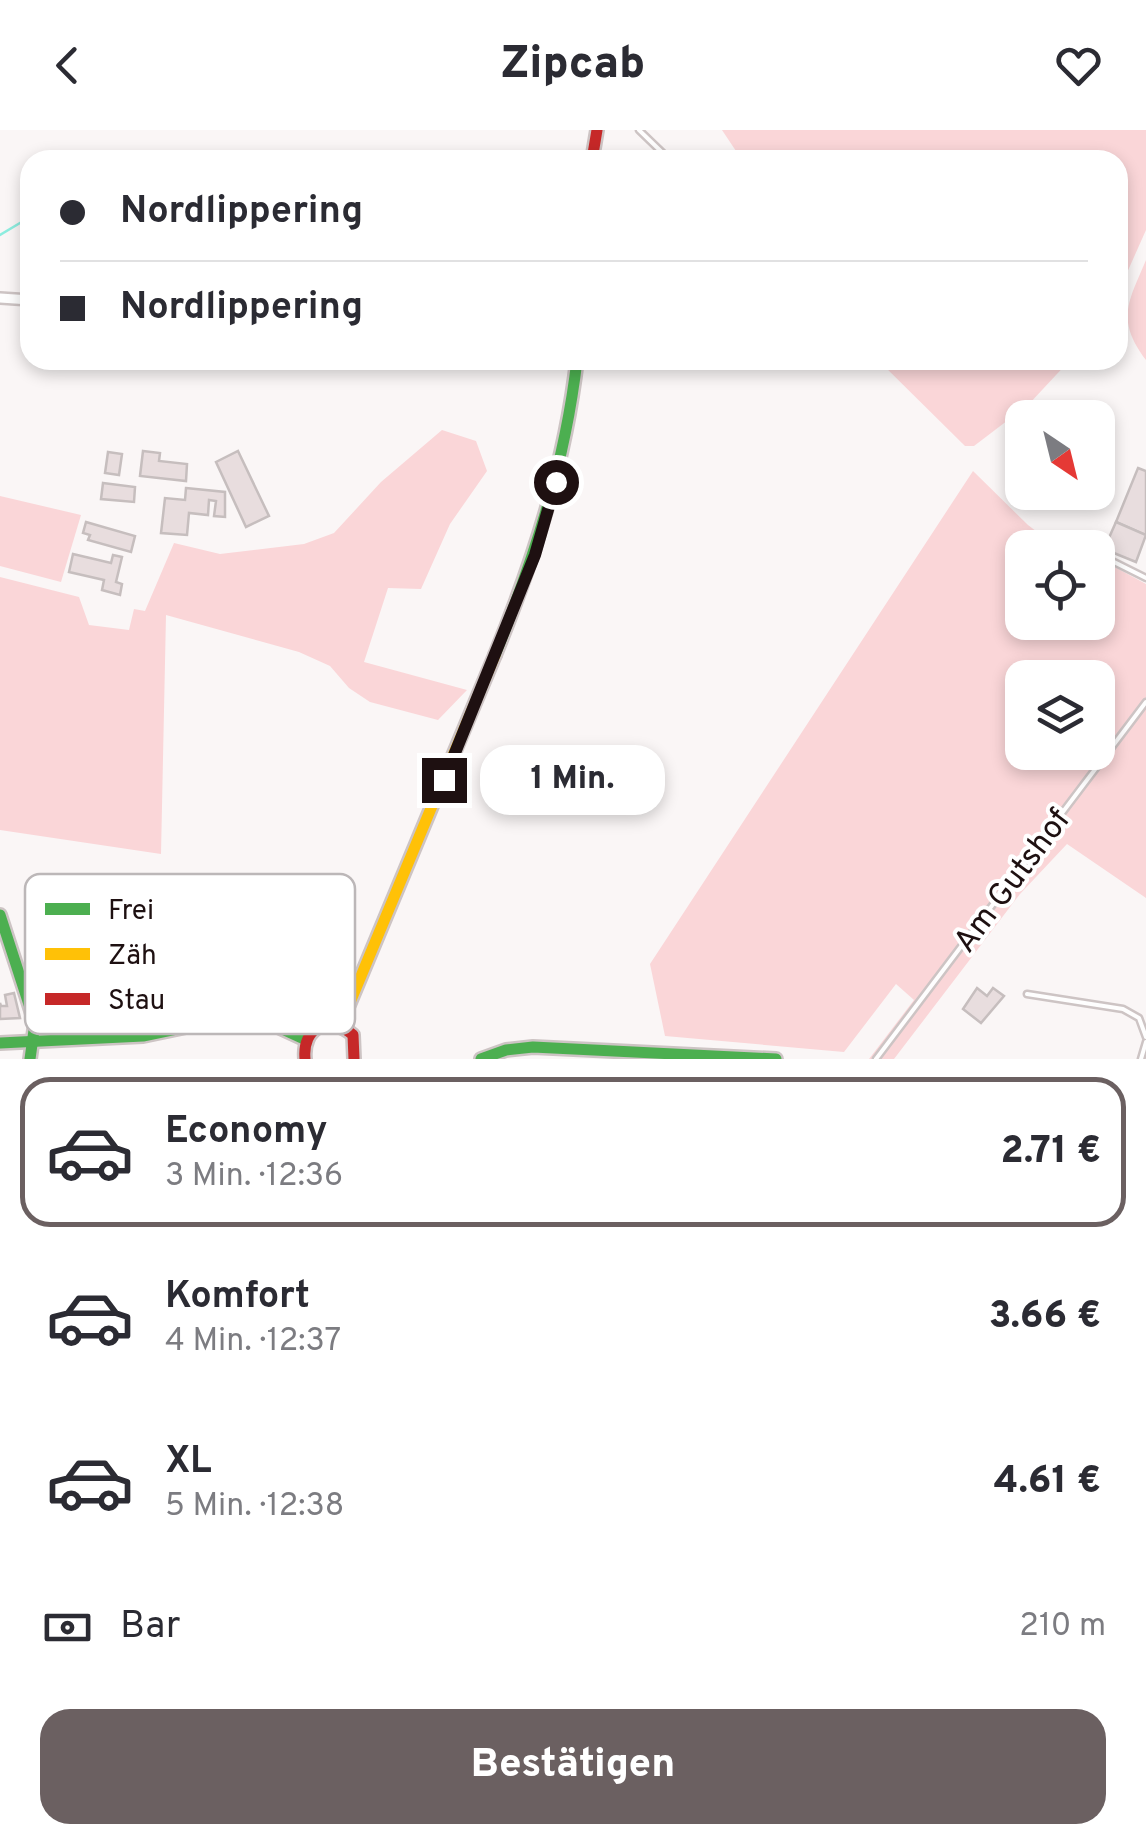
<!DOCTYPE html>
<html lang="de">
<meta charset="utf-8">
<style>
:root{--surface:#fff;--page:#f7f7f7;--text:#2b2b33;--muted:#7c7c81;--line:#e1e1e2;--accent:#6b6061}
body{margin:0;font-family:Overpass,sans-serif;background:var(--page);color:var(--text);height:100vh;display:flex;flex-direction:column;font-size:38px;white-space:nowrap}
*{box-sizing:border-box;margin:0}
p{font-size:32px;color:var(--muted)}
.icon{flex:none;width:55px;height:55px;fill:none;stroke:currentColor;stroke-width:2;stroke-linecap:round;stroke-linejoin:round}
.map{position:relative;height:929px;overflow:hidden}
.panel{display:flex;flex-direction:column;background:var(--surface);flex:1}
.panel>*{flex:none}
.hud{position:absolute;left:20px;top:20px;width:1108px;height:220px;border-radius:30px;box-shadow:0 5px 15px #0003;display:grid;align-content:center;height:220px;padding:0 40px;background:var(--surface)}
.needle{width:65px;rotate:145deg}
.buttons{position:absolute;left:1005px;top:270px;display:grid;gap:20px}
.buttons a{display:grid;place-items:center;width:110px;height:110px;border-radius:20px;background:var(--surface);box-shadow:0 5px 15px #0003;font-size:50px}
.end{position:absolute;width:45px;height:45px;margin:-22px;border:12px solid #1e1011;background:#fff;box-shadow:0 0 0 5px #fff}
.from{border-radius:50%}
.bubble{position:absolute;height:70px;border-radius:30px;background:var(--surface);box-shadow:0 5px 15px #0003;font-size:32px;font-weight:800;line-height:70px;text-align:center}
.hud b{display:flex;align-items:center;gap:35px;height:95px;font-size:38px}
.hud b+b{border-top:2px solid var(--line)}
.hud i{width:25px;height:25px;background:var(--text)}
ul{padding:18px 0 0;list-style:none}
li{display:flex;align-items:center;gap:30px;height:150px;margin:0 20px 15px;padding:0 20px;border:5px solid transparent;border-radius:30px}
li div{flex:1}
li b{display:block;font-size:38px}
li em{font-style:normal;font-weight:800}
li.on{border-color:var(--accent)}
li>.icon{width:90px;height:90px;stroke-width:1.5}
.pay{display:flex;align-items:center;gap:25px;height:110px;padding:0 40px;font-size:38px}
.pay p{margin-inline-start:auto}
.primary-button{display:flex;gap:20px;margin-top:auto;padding:20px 40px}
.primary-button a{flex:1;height:115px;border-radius:30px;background:var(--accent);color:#fff;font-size:40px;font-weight:800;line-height:115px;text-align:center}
header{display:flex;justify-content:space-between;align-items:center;height:130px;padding:0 40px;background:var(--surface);font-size:45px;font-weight:800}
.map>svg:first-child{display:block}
</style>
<header><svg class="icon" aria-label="back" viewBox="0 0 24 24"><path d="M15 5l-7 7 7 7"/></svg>Zipcab<svg class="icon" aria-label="heart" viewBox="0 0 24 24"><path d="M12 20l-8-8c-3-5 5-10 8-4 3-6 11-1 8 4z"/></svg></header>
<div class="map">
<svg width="1146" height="929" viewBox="0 0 1146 929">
<rect width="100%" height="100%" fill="#faf6f6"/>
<!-- green -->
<g fill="#fad6d8" fill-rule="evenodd">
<polygon points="722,0 1146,0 1146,100 1118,163 1118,30 742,30"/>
<path d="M 1146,130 L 1146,230 C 1116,189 1128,173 1146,130 Z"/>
<polygon points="878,230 1070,230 1029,274 974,316 965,316"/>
<polygon points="442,300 476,311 487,341 450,394 421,459 388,458 364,532 467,560 438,590 370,572 349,558 330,536 299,522 166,485 161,724 0,700 0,447 79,467 89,495 129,500 134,479 145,481 174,413 220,424 304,414 334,403 381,352"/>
<path d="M 973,341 L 1028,395 L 1057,417 L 1022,418 L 1022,492 L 1098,492 L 1098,428 L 1146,454 L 1146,768 L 1067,714 L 1020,764 L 894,929 L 869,929 L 914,870 L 896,854 L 844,922 L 665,906 L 650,834 ZM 1022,548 L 1098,548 L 1098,622 L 1022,622 Z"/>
<polygon points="0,366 81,385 61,452 0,436"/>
</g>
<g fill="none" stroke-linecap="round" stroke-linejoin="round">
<!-- stream -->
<polyline stroke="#8deddf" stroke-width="2.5" points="0,105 30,87"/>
</g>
<!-- building -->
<g fill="#e8ddde" stroke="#c6bebe" stroke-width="2.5">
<polygon points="143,321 160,323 159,331 187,334 186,351 140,346"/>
<polygon points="238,321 269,386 246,397 216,332"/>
<polygon points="108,322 122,324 119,345 105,343"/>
<polygon points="1138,338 1146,341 1146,405 1116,392"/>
<polygon points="103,353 135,357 134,372 101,369"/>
<polygon points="186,358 225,362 225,387 214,386 216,371 209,370 208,385 189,383 187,405 161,403 165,368 185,370"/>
<polygon points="86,392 135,406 131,422 88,410 90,405 83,403"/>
<polygon points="1116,392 1146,405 1136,432 1104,419"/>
<polygon points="73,424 111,433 113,425 122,427 116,452 122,454 120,465 102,460 104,450 69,442"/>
<polygon points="977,858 987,866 993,858 1004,866 981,893 963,879"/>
<polygon points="14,863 20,888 0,889 0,873 1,876 7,876 5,865"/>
</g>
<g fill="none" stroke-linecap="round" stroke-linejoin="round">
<defs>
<g id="lane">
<polyline points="639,0 670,30"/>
<polyline points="1080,416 1083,418"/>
<polyline points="1098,424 1146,448"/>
<polyline points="1027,864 1123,879 1139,888 1146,907"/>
<polyline points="876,929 1146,572"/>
<polyline points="1141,929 1146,912"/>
</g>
<polyline id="street" points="0,168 30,170"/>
<g id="fast">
<path d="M 495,525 C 534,429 565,334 577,230"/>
<polyline points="0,785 35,893 30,929"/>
<polyline points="0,913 143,906 239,886 265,891 304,909"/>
<polyline points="481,929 506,920 533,917 776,929"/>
</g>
<polyline id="slow" points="341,894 495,525"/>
<g id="jam">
<polyline points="592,30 597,0"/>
<path d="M 305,929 C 302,897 329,884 353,905 L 354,929"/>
</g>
</defs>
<!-- lane casing -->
<use href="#lane" stroke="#cdc4c4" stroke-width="9"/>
<!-- street casing -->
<use href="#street" stroke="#cdc4c4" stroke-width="14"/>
<!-- fast casing -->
<use href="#fast" stroke="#cdc4c4" stroke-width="16"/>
<!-- slow casing -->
<use href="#slow" stroke="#cdc4c4" stroke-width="16"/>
<!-- jam casing -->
<use href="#jam" stroke="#cdc4c4" stroke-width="16"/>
<!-- lane -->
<use href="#lane" stroke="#fefefe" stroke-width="4"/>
<!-- street -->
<use href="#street" stroke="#fefefe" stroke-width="9"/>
<!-- fast -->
<use href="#fast" stroke="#4caf50" stroke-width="11"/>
<!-- slow -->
<use href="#slow" stroke="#ffc107" stroke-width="11"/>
<!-- jam -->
<use href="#jam" stroke="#c62828" stroke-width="11"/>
</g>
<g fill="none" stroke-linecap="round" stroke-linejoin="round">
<!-- route -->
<polyline stroke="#1e1011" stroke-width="12" points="444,650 535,425 556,352"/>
</g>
<g text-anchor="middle" stroke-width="8" stroke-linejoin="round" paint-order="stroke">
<!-- street labels -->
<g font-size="32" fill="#1e1011" stroke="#fff">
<text transform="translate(1011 750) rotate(-53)" y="11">Am Gutshof</text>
</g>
</g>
<!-- legend -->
<rect x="25" y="744" width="330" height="160" rx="15" fill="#fff" stroke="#bcb7b8" stroke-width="2.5"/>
<rect x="45" y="773" width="45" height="12" fill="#4caf50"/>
<rect x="45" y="818" width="45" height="12" fill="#ffc107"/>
<rect x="45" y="863" width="45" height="12" fill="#c62828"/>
<g font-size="28" fill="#1e1011">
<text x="108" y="789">Frei</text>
<text x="108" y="834">Zäh</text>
<text x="108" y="879">Stau</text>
</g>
</svg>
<div class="buttons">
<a><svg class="needle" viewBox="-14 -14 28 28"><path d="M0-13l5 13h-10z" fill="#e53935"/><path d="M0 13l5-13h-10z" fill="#7c7c81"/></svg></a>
<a><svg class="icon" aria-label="locate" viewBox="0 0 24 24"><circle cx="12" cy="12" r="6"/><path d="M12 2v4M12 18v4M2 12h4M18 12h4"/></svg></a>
<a><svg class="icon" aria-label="layers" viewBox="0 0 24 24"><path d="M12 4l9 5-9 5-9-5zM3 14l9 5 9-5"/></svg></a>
</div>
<i class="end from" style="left:556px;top:352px"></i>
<i class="end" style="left:444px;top:650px"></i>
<div class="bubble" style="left:480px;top:615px;width:185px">1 Min.</div>
<div class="hud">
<b><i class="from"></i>Nordlippering</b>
<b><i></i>Nordlippering</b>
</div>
</div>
<section class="panel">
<ul>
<li class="on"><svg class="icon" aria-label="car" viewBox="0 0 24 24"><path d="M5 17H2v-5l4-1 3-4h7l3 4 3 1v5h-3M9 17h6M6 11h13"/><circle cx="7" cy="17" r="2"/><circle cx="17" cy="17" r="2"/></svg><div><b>Economy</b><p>3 Min. · 12:36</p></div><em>2.71 €</em></li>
<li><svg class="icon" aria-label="car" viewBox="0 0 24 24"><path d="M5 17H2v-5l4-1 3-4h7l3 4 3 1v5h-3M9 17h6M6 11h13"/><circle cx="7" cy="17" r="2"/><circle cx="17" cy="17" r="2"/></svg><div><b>Komfort</b><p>4 Min. · 12:37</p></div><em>3.66 €</em></li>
<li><svg class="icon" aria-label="car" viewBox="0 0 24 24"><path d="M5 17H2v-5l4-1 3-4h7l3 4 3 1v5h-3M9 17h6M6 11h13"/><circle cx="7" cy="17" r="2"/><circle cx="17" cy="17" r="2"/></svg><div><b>XL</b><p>5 Min. · 12:38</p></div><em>4.61 €</em></li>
</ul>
<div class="pay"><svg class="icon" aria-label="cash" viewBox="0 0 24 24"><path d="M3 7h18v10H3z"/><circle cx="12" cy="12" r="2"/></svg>Bar<p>210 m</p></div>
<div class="primary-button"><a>Bestätigen</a></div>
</section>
